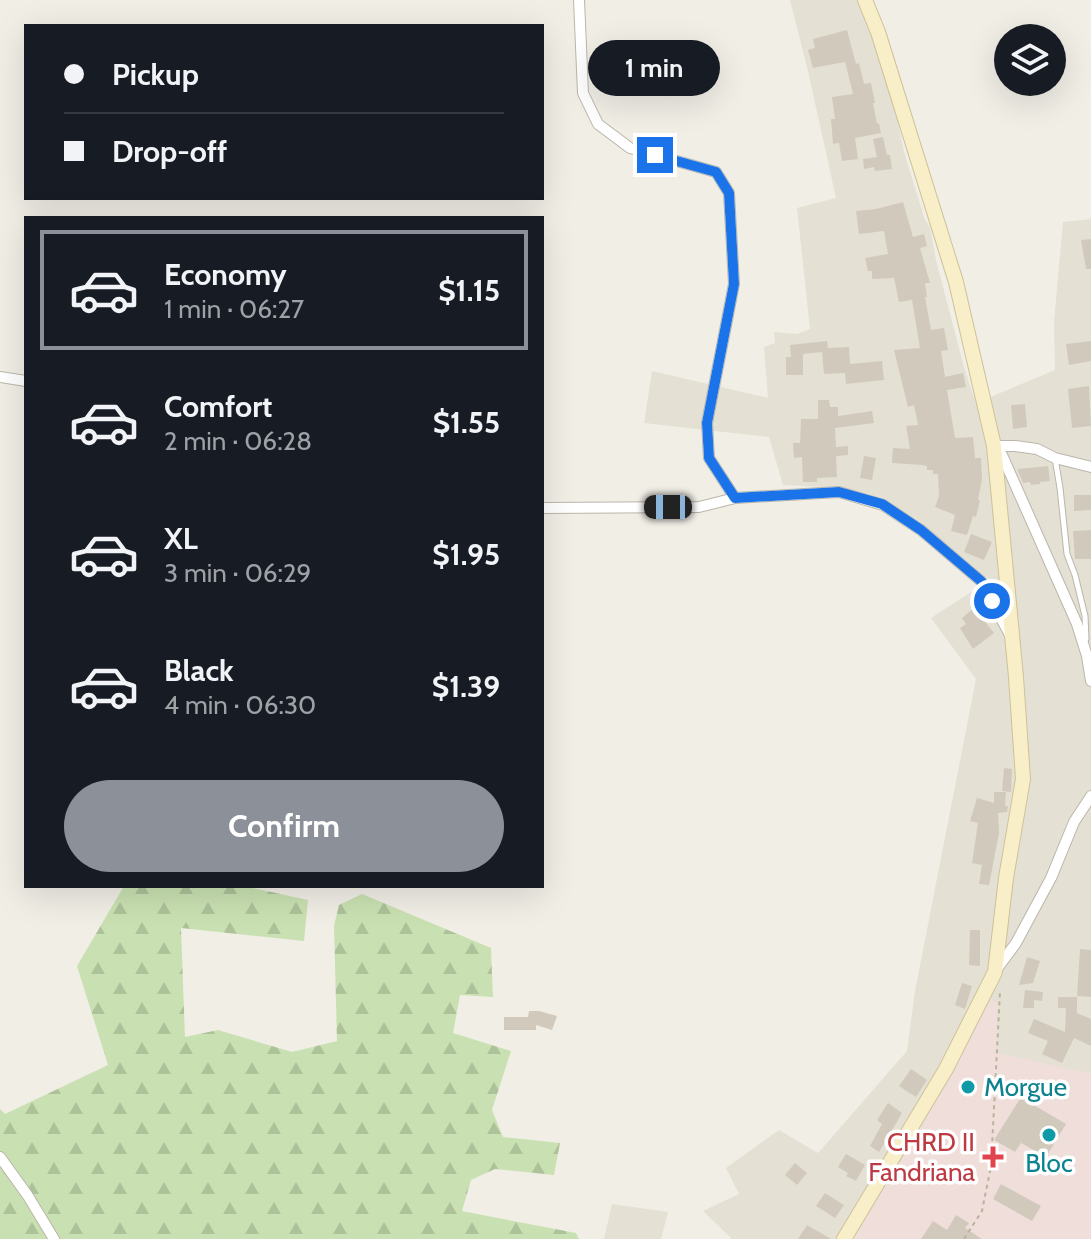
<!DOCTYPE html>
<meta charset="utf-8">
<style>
:root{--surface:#171b24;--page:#242831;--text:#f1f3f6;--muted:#9ea1a6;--line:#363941;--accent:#8c9099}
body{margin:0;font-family:Cabin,sans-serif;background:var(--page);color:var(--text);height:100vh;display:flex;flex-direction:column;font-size:30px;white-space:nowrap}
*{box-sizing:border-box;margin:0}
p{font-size:26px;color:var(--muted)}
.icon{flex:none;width:44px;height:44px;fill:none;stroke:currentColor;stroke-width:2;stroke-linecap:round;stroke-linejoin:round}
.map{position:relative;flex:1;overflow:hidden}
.drawer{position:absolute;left:24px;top:216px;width:520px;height:672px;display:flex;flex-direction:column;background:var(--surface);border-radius:0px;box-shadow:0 8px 32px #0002}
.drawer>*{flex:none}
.banner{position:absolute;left:24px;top:24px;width:520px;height:176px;border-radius:0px;box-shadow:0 8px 32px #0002;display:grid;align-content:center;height:176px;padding:0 40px;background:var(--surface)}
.tools{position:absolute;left:994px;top:24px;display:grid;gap:16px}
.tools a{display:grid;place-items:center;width:72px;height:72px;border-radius:50%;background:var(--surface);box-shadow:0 8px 32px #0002;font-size:40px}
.end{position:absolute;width:36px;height:36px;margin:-18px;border:10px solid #1a73e8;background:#fff;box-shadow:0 0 0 4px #fff}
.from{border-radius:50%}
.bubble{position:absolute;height:56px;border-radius:28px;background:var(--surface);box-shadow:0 8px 32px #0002;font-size:26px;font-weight:800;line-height:56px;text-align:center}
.car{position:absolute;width:24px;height:48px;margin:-24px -12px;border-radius:10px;box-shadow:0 0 6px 2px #0007;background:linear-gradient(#222 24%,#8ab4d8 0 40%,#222 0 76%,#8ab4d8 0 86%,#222 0)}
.banner b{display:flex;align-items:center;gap:28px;height:76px;font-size:30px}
.banner b+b{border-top:2px solid var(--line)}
.banner i{width:20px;height:20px;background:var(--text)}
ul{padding:14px 0 0;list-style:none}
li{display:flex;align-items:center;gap:24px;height:120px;margin:0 16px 12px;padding:0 24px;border:4px solid transparent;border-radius:0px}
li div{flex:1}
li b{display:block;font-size:30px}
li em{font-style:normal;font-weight:800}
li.selected{border-color:var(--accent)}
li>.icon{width:72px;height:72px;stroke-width:1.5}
.primary-button{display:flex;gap:16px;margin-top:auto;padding:16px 40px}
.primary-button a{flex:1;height:92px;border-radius:48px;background:var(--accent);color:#fff;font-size:32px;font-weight:800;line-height:92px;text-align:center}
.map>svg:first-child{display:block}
</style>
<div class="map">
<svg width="1091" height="1239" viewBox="0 0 1091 1239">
<defs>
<pattern id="forest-firs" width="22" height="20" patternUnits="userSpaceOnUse" patternTransform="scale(2)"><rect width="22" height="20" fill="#c9e1b2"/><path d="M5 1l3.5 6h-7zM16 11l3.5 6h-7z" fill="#aec29a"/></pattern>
</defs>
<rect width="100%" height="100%" fill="#f1eee6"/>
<!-- residential -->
<g fill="#e4e0d4">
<polygon points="790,0 873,0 904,152 925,220 930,227 936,260 964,367 976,403 1055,370 1054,322 1063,222 1091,219 1091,1239 732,1239 703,1211 739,1194 726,1168 779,1130 818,1153 907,1051 915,991 976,679 931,618 971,592 996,585 917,519 869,494 842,488 783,485 769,437 644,423 652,371 768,398 764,347 775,343 774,332 797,334 810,329 797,208 836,198 807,67"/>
<polygon points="612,1204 668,1212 661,1239 604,1239"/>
</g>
<!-- medical -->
<polygon fill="#f0deda" points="990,1001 997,1002 998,1053 1091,1074 1091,1239 845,1239"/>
<!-- forest -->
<polygon fill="url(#forest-firs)" points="124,886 244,886 308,900 304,941 181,928 185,1037 218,1030 292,1052 337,1041 334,926 339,905 362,894 491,948 493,997 460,995 453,1033 511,1051 492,1110 503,1137 560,1143 554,1175 495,1169 471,1180 462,1211 576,1233 579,1239 0,1239 0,1109 5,1114 108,1065 77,966"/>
<!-- building -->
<g fill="#d1cabc">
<polygon points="847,30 856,64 859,63 864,84 871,83 875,103 873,103 877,124 879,123 881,133 855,138 858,159 842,161 839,143 833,144 831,119 835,119 832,97 853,94 845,62 813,68 808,50 815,48 813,39"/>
<polygon points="883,137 887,155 890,155 892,169 875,171 874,167 864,169 863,159 877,157 873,139"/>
<polygon points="903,202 913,237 924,234 927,246 920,248 930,283 925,283 927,297 925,297 931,330 944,328 948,350 941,351 945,377 963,373 966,387 947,390 955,438 973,437 975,458 981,458 982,479 978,500 980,501 976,517 973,516 967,535 951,531 955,515 935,507 939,496 938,474 933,474 933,470 927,470 927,466 922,465 892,463 893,448 910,449 906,426 918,425 914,405 908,407 894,350 920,348 912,300 899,302 894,278 872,279 872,271 868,271 865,258 888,254 884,231 859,234 856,211 876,209"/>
<polygon points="1091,239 1091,269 1086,269 1081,240"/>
<polygon points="827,341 828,348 849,347 850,364 882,361 884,380 846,384 845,373 824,374 822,352 803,354 803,375 786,375 786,357 791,357 790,345"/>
<polygon points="1091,341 1091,361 1069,365 1066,344"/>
<polygon points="1089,386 1091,426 1072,428 1068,389"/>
<polygon points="818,400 829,400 830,407 838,407 838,416 872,411 874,423 835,428 836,447 848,446 848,455 836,456 837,477 817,478 817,482 803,482 802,457 794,458 793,443 800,443 801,419 818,419"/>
<polygon points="1025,404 1027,427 1013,429 1011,405"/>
<polygon points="864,456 876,458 872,480 860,478"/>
<polygon points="1048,466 1050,481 1040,482 1040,484 1031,485 1030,482 1023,483 1018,471 1018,469"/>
<polygon points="1074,495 1091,495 1091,510 1074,511"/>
<polygon points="1091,530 1091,559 1075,559 1073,531"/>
<polygon points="971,534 992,542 984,560 964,552"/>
<polygon points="974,608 994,633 973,649 960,628 966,624 962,618"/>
<polygon points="1004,768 1012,769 1011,792 1002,791"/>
<polygon points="994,792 1006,792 1005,806 1008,806 1007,812 998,813 999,833 989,885 979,884 982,865 972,863 978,823 970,821 977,798 994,803"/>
<polygon points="970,930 980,930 980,966 969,965"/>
<polygon points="1080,949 1091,950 1091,997 1077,996"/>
<polygon points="1027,957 1040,961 1033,983 1019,985"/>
<polygon points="962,983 972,986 965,1009 955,1005"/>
<polygon points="1025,990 1043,992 1042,1001 1034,1000 1034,1008 1023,1008"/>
<polygon points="1058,997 1077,997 1077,1013 1091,1019 1091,1046 1074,1038 1062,1063 1042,1054 1048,1041 1028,1033 1034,1019 1065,1032 1066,1008 1058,1008"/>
<polygon points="529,1011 539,1011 557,1016 552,1030 536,1025 536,1030 504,1030 504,1017 528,1017"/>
<polygon points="911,1069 927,1080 916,1097 899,1086"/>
<polygon points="1028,1086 1039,1092 1032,1104 1066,1124 1046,1157 1021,1143 1015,1152 994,1140"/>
<polygon points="888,1103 902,1113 879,1152 870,1146 882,1124 877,1120"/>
<polygon points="846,1154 865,1165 856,1181 846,1176 848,1173 838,1167"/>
<polygon points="795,1163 807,1173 797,1185 785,1175"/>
<polygon points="1001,1184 1041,1206 1032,1221 993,1199"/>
<polygon points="825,1193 844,1205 835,1218 816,1206"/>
<polygon points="956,1215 969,1223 965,1228 982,1239 921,1239 933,1221 947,1230"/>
<polygon points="807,1225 831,1239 798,1239"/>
</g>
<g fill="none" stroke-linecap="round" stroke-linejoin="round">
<defs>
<polyline id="lane" points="1055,458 1060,488 1067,554 1075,575 1085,616 1086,639"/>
<g id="street">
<polyline points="579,0 583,93 598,124 630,148 716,172 729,193 734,284 707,423 709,458 735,498"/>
<polyline points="0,377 26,381"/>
<polyline points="994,446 1002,455 1077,624 1087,656 1091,681"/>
<polyline points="994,446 1015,446 1037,449 1055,458 1091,467"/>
<polyline points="542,508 699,507 735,498 839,492 883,505 921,530 981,581 1010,635"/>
<polyline points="996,970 1016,943 1051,878 1074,822 1091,796"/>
<polyline points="0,1157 28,1196 54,1239"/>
</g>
<polyline id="secondary" points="844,1239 946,1069 995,972 1006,878 1023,779 1016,677 994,446 956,282 878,32 865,0"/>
</defs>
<!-- lane casing -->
<use href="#lane" stroke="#bbb6a9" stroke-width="7"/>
<!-- street casing -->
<use href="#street" stroke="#bbb6a9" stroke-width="12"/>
<!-- secondary casing -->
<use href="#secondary" stroke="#ccc29a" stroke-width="16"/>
<!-- path -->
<polyline stroke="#bbb29c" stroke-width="2" stroke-dasharray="4 4" stroke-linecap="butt" points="964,1239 982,1211 991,1166 1000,992"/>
<!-- lane -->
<use href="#lane" stroke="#fff" stroke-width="5"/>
<!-- street -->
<use href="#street" stroke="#fff" stroke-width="10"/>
<!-- secondary -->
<use href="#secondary" stroke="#f8efc8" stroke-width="14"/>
</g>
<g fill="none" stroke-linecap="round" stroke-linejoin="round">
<!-- route -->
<polyline stroke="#1a73e8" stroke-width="10" points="655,155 716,172 729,193 734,284 707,423 709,458 735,498 839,492 882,504 921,530 981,581 992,601"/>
</g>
<!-- markers -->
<g fill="#0f9aa8" stroke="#fff" stroke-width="3">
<circle cx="968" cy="1087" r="8"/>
<circle cx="1049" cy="1135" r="8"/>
</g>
<path fill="#e0444e" stroke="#fff" stroke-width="3" d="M989 1145h8v8h8v8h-8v8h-8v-8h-8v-8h8z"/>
<g text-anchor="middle" stroke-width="7" stroke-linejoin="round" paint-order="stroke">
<!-- culture labels -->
<g font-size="26" fill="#0d838f" stroke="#fff" text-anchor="start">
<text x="984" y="1096">Morgue</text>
<text x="1049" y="1172" text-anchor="middle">Bloc</text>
</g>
<!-- health labels -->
<g font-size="26" fill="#be3a42" stroke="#fff" text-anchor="end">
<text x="975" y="1151">CHRD II<tspan x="975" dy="30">Fandriana</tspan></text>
</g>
</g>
</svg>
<div class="tools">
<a><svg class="icon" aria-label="layers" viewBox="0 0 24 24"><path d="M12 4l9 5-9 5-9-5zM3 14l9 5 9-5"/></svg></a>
</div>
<i class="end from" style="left:992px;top:601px"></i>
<i class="end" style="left:655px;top:155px"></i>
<div class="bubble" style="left:588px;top:40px;width:132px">1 min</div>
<i class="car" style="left:668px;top:507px;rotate:270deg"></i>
<div class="banner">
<b><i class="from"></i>Pickup</b>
<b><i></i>Drop-off</b>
</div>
<section class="drawer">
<ul>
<li class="selected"><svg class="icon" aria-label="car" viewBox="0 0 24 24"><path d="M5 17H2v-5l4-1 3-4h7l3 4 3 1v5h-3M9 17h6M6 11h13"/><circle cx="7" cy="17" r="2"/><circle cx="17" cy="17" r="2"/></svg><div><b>Economy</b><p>1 min · 06:27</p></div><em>$1.15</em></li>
<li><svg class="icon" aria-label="car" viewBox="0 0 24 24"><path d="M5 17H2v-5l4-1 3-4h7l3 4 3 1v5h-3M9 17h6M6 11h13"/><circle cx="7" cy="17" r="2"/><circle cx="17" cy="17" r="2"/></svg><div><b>Comfort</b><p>2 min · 06:28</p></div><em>$1.55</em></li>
<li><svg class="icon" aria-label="car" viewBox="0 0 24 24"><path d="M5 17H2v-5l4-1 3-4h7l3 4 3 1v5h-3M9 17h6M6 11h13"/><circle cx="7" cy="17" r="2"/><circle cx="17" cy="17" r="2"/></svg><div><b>XL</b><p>3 min · 06:29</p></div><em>$1.95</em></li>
<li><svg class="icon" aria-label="car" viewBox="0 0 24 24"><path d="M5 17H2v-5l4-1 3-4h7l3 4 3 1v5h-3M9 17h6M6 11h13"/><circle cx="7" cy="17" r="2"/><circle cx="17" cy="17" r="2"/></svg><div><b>Black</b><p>4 min · 06:30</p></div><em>$1.39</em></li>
</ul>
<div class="primary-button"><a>Confirm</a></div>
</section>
</div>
